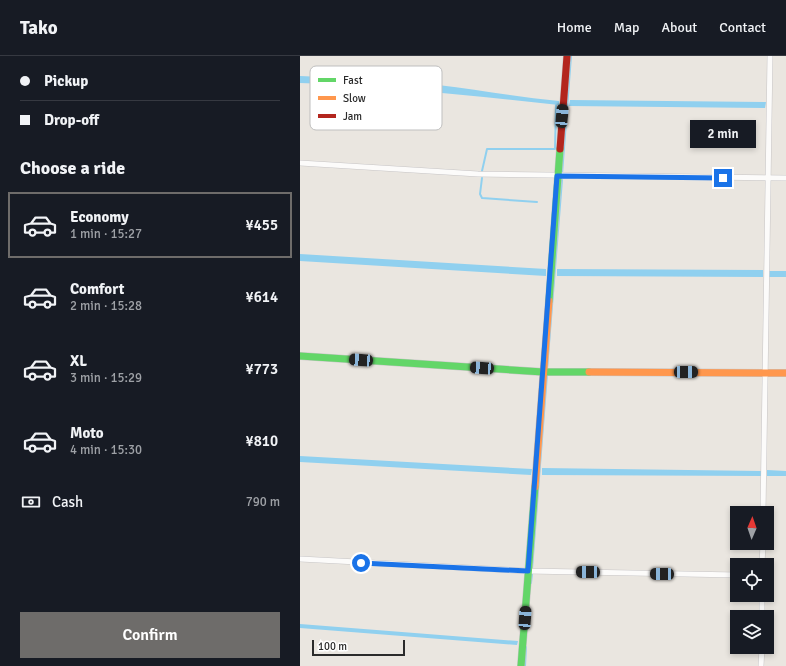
<!DOCTYPE html>
<meta charset="utf-8">
<style>
:root{--surface:#171b24;--page:#242831;--text:#f1f3f6;--muted:#9ea1a6;--line:#363941;--accent:#6e6c6a}
body{margin:0;font-family:Signika,sans-serif;background:var(--page);color:var(--text);height:100vh;display:flex;flex-direction:column;font-size:15px;white-space:nowrap}
*{box-sizing:border-box;margin:0}
p{font-size:13px;color:var(--muted)}
.icon{flex:none;width:22px;height:22px;fill:none;stroke:currentColor;stroke-width:2;stroke-linecap:round;stroke-linejoin:round}
.map{position:relative;flex:1;overflow:hidden}
.panel{display:flex;flex-direction:column;background:var(--surface);width:300px}
.panel>*{flex:none}
.guide{display:grid;align-content:center;height:88px;padding:0 20px;background:var(--surface)}
.needle{width:26px;rotate:2deg}
.controls{position:absolute;left:430px;top:450px;display:grid;gap:8px}
.controls a{display:grid;place-items:center;width:44px;height:44px;border-radius:0px;background:var(--surface);box-shadow:0 2px 6px #0003;font-size:20px}
.scale{position:absolute;left:12px;bottom:10px;width:93px;box-sizing:border-box;padding-left:4px;border:2px solid #2b2b2b;border-top:0;font-size:11px;line-height:14px;white-space:nowrap;color:#2b2b2b;-webkit-text-stroke:3px #fff;paint-order:stroke}
.end{position:absolute;width:18px;height:18px;margin:-9px;border:5px solid #1a73e8;background:#fff;box-shadow:0 0 0 2px #fff}
.from{border-radius:50%}
.bubble{position:absolute;height:28px;border-radius:0px;background:var(--surface);box-shadow:0 2px 6px #0003;font-size:13px;font-weight:600;line-height:28px;text-align:center}
.car{position:absolute;width:12px;height:24px;margin:-12px -6px;border-radius:5px;box-shadow:0 0 3px 1px #0007;background:linear-gradient(#222 24%,#8ab4d8 0 40%,#222 0 76%,#8ab4d8 0 86%,#222 0)}
.guide b{display:flex;align-items:center;gap:14px;height:38px;font-size:15px}
.guide b+b{border-top:1px solid var(--line)}
.guide i{width:10px;height:10px;background:var(--text)}
ul{padding:0;list-style:none}
li{display:flex;align-items:center;gap:12px;height:66px;margin:0 8px 6px;padding:0 12px;border:2px solid transparent;border-radius:0px}
li div{flex:1}
li b{display:block;font-size:15px}
li em{font-style:normal;font-weight:600}
li.on{border-color:var(--accent)}
li>.icon{width:36px;height:36px;stroke-width:1.5}
h2{padding:0 20px;font-size:18px;line-height:48px}
.pay{display:flex;align-items:center;gap:10px;height:44px;padding:0 20px;font-size:15px}
.pay p{margin-inline-start:auto}
.button{display:flex;gap:8px;margin-top:auto;padding:8px 20px}
.button a{flex:1;height:46px;border-radius:0px;background:var(--accent);color:#fff;font-size:16px;font-weight:600;line-height:46px;text-align:center}
header{display:flex;align-items:center;gap:24px;box-sizing:border-box;height:56px;padding:0 20px;background:var(--surface);border-bottom:1px solid var(--line)}
header strong{font-size:19px}
nav{display:flex;gap:22px;margin-inline-start:auto;font-size:14px}
main{display:flex;flex:1;min-height:0}
.map>svg:first-child{display:block}
</style>
<header>
<strong>Tako</strong>
<nav><a>Home</a><a>Map</a><a>About</a><a>Contact</a></nav>
</header>
<main>
<section class="panel">
<div class="guide">
<b><i class="from"></i>Pickup</b>
<b><i></i>Drop-off</b>
</div>
<h2>Choose a ride</h2>
<ul>
<li class="on"><svg class="icon" aria-label="car" viewBox="0 0 24 24"><path d="M5 17H2v-5l4-1 3-4h7l3 4 3 1v5h-3M9 17h6M6 11h13"/><circle cx="7" cy="17" r="2"/><circle cx="17" cy="17" r="2"/></svg><div><b>Economy</b><p>1 min · 15:27</p></div><em>¥455</em></li>
<li><svg class="icon" aria-label="car" viewBox="0 0 24 24"><path d="M5 17H2v-5l4-1 3-4h7l3 4 3 1v5h-3M9 17h6M6 11h13"/><circle cx="7" cy="17" r="2"/><circle cx="17" cy="17" r="2"/></svg><div><b>Comfort</b><p>2 min · 15:28</p></div><em>¥614</em></li>
<li><svg class="icon" aria-label="car" viewBox="0 0 24 24"><path d="M5 17H2v-5l4-1 3-4h7l3 4 3 1v5h-3M9 17h6M6 11h13"/><circle cx="7" cy="17" r="2"/><circle cx="17" cy="17" r="2"/></svg><div><b>XL</b><p>3 min · 15:29</p></div><em>¥773</em></li>
<li><svg class="icon" aria-label="car" viewBox="0 0 24 24"><path d="M5 17H2v-5l4-1 3-4h7l3 4 3 1v5h-3M9 17h6M6 11h13"/><circle cx="7" cy="17" r="2"/><circle cx="17" cy="17" r="2"/></svg><div><b>Moto</b><p>4 min · 15:30</p></div><em>¥810</em></li>
</ul>
<div class="pay"><svg class="icon" aria-label="cash" viewBox="0 0 24 24"><path d="M3 7h18v10H3z"/><circle cx="12" cy="12" r="2"/></svg>Cash<p>790 m</p></div>
<div class="button"><a>Confirm</a></div>
</section>
<div class="map">
<svg width="486" height="610" viewBox="0 0 486 610">
<rect width="100%" height="100%" fill="#eae6e0"/>
<!-- water -->
<g fill="#90d0ef">
<path d="M 0,20 C 46,22 92,23 138,29 C 179,34 219,41 259,45 L 259,49 C 173,40 87,30 0,27 Z"/>
<polygon points="270,44 466,46 465,52 269,50"/>
<polygon points="0,198 246,213 246,220 0,205"/>
<polygon points="257,213 463,214 463,221 257,220"/>
<rect x="469" y="215" width="17" height="6"/>
<polygon points="0,400 232,413 231,419 0,406"/>
<polygon points="242,412 461,415 461,420 242,419"/>
<polygon points="467,414 486,415 486,420 467,420"/>
<polygon points="0,568 218,585 217,589 0,572"/>
</g>
<g fill="none" stroke-linecap="round" stroke-linejoin="round">
<!-- stream -->
<g stroke="#90d0ef" stroke-width="2">
<polyline points="182,115 187,93 255,93 256,49"/>
<polyline points="262,118 271,0"/>
<polyline points="182,122 180,138 182,142 237,146"/>
<polyline points="247,313 262,124"/>
<polyline points="232,513 247,318"/>
<polyline points="231,527 232,518"/>
<polyline points="225,610 226,591"/>
</g>
<defs>
<g id="street">
<polyline points="0,107 178,118 486,122"/>
<polyline points="463,457 470,0"/>
<polyline points="0,503 228,515 437,519"/>
<polyline points="462,509 463,487"/>
<polyline points="462,561 462,539"/>
<polyline points="461,610 462,591"/>
</g>
<g id="fast">
<polyline points="249,245 260,93"/>
<polyline points="0,300 243,316 289,316"/>
<polyline points="221,610 235,431"/>
</g>
<g id="slow">
<polyline points="289,316 486,317"/>
<polyline points="235,431 249,245"/>
</g>
<polyline id="jam" points="260,93 267,0"/>
</defs>
<!-- street casing -->
<use href="#street" stroke="#c7c5c6" stroke-width="6"/>
<!-- fast casing -->
<use href="#fast" stroke="#c7c5c6" stroke-width="8"/>
<!-- slow casing -->
<use href="#slow" stroke="#c7c5c6" stroke-width="8"/>
<!-- jam casing -->
<use href="#jam" stroke="#c7c5c6" stroke-width="8"/>
<!-- street -->
<use href="#street" stroke="#fcfbfa" stroke-width="5"/>
<!-- fast -->
<use href="#fast" stroke="#63d668" stroke-width="7"/>
<!-- slow -->
<use href="#slow" stroke="#ff974d" stroke-width="7"/>
<!-- jam -->
<use href="#jam" stroke="#b3261e" stroke-width="7"/>
</g>
<g fill="none" stroke-linecap="round" stroke-linejoin="round">
<!-- route -->
<polyline stroke="#1a73e8" stroke-width="5" points="61,507 228,515 257,120 423,122"/>
</g>
<!-- legend -->
<rect x="10" y="10" width="132" height="64" rx="6" fill="#fff" stroke="#bfbfbf" stroke-width="1"/>
<rect x="18" y="22" width="18" height="4" fill="#63d668"/>
<rect x="18" y="40" width="18" height="4" fill="#ff974d"/>
<rect x="18" y="58" width="18" height="4" fill="#b3261e"/>
<g font-size="11" fill="#2b2b2b">
<text x="43" y="28">Fast</text>
<text x="43" y="46">Slow</text>
<text x="43" y="64">Jam</text>
</g>
</svg>
<div class="controls">
<a><svg class="needle" viewBox="-14 -14 28 28"><path d="M0-13l5 13h-10z" fill="#e53935"/><path d="M0 13l5-13h-10z" fill="#9ea1a6"/></svg></a>
<a><svg class="icon" aria-label="locate" viewBox="0 0 24 24"><circle cx="12" cy="12" r="6"/><path d="M12 2v4M12 18v4M2 12h4M18 12h4"/></svg></a>
<a><svg class="icon" aria-label="layers" viewBox="0 0 24 24"><path d="M12 4l9 5-9 5-9-5zM3 14l9 5 9-5"/></svg></a>
</div>
<div class="scale">100 m</div>
<i class="end from" style="left:61px;top:507px"></i>
<i class="end" style="left:423px;top:122px"></i>
<div class="bubble" style="left:390px;top:64px;width:66px">2 min</div>
<i class="car" style="left:262px;top:60px;rotate:5deg"></i>
<i class="car" style="left:61px;top:304px;rotate:274deg"></i>
<i class="car" style="left:182px;top:312px;rotate:274deg"></i>
<i class="car" style="left:386px;top:316px;rotate:90deg"></i>
<i class="car" style="left:288px;top:516px;rotate:271deg"></i>
<i class="car" style="left:362px;top:518px;rotate:271deg"></i>
<i class="car" style="left:225px;top:562px;rotate:4deg"></i>
</div>
</main>
